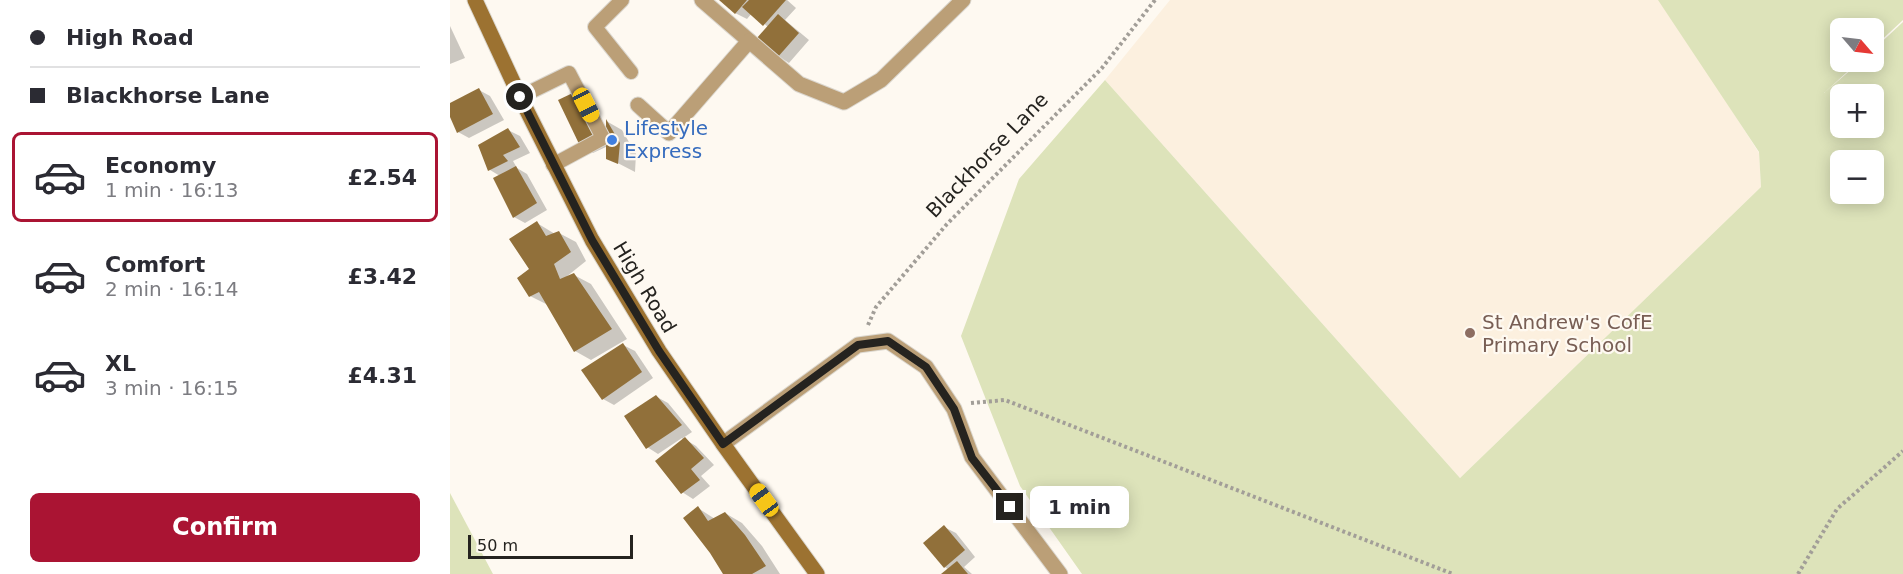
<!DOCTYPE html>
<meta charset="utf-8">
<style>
:root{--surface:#fff;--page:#f2f2f3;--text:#2b2b33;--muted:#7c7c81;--line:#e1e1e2;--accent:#aa1433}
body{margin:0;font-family:"DejaVu Sans",sans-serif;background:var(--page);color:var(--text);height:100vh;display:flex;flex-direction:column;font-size:22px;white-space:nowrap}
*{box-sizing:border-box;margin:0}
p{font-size:20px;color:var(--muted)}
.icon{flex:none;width:33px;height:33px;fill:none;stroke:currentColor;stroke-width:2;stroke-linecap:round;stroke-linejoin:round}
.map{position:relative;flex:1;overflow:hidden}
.drawer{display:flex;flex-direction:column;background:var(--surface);width:450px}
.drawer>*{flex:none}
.banner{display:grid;align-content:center;height:132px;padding:0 30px;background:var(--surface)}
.needle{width:39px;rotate:118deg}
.controls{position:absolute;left:1380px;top:18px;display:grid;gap:12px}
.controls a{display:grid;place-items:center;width:54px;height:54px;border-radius:9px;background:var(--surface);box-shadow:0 3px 15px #0003;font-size:30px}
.scale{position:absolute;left:18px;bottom:15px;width:165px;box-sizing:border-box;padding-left:6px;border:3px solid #25231f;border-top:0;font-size:16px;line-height:21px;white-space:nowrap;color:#25231f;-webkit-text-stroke:4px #fef9f1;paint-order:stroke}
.end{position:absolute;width:27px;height:27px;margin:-14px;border:8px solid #25231f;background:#fff;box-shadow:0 0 0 3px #fff}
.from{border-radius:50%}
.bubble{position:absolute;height:42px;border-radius:9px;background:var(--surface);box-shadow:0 3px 15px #0003;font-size:20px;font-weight:700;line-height:42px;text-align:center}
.car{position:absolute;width:18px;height:36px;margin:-18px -9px;border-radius:8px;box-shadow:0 0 4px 2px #0007;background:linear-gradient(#f5c518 24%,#345 0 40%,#f5c518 0 76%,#345 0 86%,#f5c518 0)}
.banner b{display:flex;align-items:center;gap:21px;height:57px;font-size:22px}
.banner b+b{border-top:2px solid var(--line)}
.banner i{width:15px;height:15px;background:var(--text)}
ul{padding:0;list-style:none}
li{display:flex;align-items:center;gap:18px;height:90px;margin:0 12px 9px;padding:0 18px;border:3px solid transparent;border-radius:9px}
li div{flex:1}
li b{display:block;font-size:22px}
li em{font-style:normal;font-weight:700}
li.current{border-color:var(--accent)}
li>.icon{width:54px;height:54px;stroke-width:1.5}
.action{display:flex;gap:12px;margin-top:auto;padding:12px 30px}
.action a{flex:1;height:69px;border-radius:9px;background:var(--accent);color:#fff;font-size:24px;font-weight:700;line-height:69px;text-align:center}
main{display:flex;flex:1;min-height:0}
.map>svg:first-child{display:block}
</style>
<main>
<section class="drawer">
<div class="banner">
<b><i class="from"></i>High Road</b>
<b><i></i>Blackhorse Lane</b>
</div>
<ul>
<li class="current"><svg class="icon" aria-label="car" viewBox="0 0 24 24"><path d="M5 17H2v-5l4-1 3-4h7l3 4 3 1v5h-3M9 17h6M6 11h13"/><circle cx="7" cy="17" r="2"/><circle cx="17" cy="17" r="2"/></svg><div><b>Economy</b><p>1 min · 16:13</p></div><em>£2.54</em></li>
<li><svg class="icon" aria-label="car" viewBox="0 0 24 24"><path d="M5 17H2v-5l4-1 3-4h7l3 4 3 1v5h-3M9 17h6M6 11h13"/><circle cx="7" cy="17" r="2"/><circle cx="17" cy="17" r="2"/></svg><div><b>Comfort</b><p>2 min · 16:14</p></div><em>£3.42</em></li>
<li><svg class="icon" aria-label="car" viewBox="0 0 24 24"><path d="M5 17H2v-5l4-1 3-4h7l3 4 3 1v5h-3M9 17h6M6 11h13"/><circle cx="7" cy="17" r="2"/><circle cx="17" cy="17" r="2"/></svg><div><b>XL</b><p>3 min · 16:15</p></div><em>£4.31</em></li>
</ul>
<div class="action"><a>Confirm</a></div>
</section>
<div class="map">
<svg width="1453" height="574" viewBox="0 0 1453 574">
<rect width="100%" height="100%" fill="#fef9f1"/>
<!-- built -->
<polygon fill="#fcf0df" points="720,0 1211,0 1309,153 1311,187 1010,478 655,80"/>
<!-- green -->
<g fill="#dde3ba" fill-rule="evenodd">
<path d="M 1208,0 L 1453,0 L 1453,20 L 1424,47 L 1424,28 L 1390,28 L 1390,62 L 1408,62 L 1374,93 L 1410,62 L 1424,62 L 1424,49 L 1453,22 L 1453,574 L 632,574 L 570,486 L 511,336 L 569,179 L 655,80 L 1010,478 L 1311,187 L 1309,152 ZM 1424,94 L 1424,128 L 1390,128 L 1390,94 ZM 1424,160 L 1424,194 L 1390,194 L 1390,160 Z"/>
<polygon points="0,493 43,574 0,574"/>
</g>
<!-- shadow -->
<g fill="#0003">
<polygon points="271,0 337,0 346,8 335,20 359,40 339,63 328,56 318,27 302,13 297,19 285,13"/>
<polygon points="0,26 15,58 0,64"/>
<polygon points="29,90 40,96 54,120 19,138 8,132 0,113 0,104"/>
<polygon points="158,122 172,130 186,154 185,172 158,158 158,146 143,153 132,146 158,140"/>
<polygon points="58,130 70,136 80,153 63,161 67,168 77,174 97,210 75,223 64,217 50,176 40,170 30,145"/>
<polygon points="87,223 105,234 109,233 126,242 136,261 116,277 124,275 141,284 177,339 141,360 125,351 98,305 80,296 69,278 81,269"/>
<polygon points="173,345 185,351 203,378 164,405 153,399"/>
<polygon points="207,397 218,403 242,432 233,438 246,446 264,465 251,476 260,486 243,499 232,492 234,440 232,438 208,454 197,447"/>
<polygon points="248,508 265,519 275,513 292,523 312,546 330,574 275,574"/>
<polygon points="494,527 506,533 525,557 514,567 522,574 494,574 499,570 495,567"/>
</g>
<!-- building -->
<g fill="#91703a">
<polygon points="269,0 297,0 285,14"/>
<polygon points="299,0 336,0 313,26 292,7"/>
<polygon points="328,14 349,33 327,58 306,39"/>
<polygon points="29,88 43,114 7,133 0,117 0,103"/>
<polygon points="127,91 150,139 131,148 108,100"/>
<polygon points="156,119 170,143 168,164 156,159"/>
<polygon points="58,128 70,147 53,155 58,161 38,171 28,145"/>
<polygon points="66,166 87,203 63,218 43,178"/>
<polygon points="87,221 96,236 109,231 121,252 104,264 110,279 124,273 162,329 124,352 89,292 79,297 67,278 79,269 59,239"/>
<polygon points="173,343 192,372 152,400 131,370"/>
<polygon points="206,395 232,425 196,449 174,416"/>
<polygon points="235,437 254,458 241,469 250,480 231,494 205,461"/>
<polygon points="248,506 258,521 275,512 295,535 316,566 302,574 273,574 260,553 233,518"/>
<polygon points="494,525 515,550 494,568 473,543"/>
<polygon points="507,561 518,574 491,574"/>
</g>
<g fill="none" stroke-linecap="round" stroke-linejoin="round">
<defs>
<g id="lane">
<polyline points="172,0 145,27 181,72"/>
<polyline points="70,97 119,73 153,138 103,165"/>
</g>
<g id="street">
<polyline points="252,0 349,84 394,102 431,80 513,0"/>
<polyline points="188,105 219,133 299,41"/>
<polyline points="273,444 408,345 438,341 476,367 504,409 522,457 610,574"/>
</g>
<polyline id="secondary" points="25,0 70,97 142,240 209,351 273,444 367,574"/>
</defs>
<!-- lane casing -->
<use href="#lane" stroke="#dbd7cf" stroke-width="16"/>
<!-- street casing -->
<use href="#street" stroke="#dbd7cf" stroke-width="17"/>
<!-- secondary casing -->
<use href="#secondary" stroke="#dbd7cf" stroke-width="17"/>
<!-- path -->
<g stroke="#a29e98" stroke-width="4" stroke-dasharray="3 3" stroke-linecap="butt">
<polyline points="418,325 426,307 497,224 652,68 705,0"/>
<polyline points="521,403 555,400 1003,574"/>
<polyline points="1348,574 1387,509 1453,451"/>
</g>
<!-- lane -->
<use href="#lane" stroke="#bb9f77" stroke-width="14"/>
<!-- street -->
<use href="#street" stroke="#bb9f77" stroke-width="15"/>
<!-- secondary -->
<use href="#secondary" stroke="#9c7231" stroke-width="15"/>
</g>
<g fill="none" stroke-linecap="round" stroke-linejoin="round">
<!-- route -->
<polyline stroke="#25231f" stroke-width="8" points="70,97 142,240 209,351 273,444 408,345 438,341 476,367 504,409 522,458 560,507"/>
</g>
<!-- markers -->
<circle fill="#3f7fe0" stroke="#fef9f1" stroke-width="2" cx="162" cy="140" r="6"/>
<circle fill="#8d6e63" stroke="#fef9f1" stroke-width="2" cx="1020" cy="333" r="6"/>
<g text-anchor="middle" stroke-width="4.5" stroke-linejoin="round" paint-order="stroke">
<!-- shop labels -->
<g font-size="20" fill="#366cbe" stroke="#fef9f1" text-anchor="start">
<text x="174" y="135">Lifestyle<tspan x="174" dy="23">Express</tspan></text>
</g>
<!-- street labels -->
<g font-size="20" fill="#25231f" stroke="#fef9f1">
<text transform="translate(537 155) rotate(-46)" y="7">Blackhorse Lane</text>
<text transform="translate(195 287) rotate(59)" y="7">High Road</text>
</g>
<!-- education labels -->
<g font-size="20" fill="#785e54" stroke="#fef9f1" text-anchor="start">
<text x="1032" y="329">St Andrew's CofE<tspan x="1032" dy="23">Primary School</tspan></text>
</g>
</g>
</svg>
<div class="controls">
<a><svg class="needle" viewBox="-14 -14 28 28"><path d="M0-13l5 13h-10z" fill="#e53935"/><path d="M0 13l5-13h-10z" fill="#7c7c81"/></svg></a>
<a>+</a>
<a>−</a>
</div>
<div class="scale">50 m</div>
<i class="end from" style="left:70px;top:97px"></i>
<i class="end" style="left:560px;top:507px"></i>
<div class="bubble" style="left:580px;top:486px;width:99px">1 min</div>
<i class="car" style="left:136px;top:105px;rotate:153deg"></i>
<i class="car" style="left:314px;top:500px;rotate:324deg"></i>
</div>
</main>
